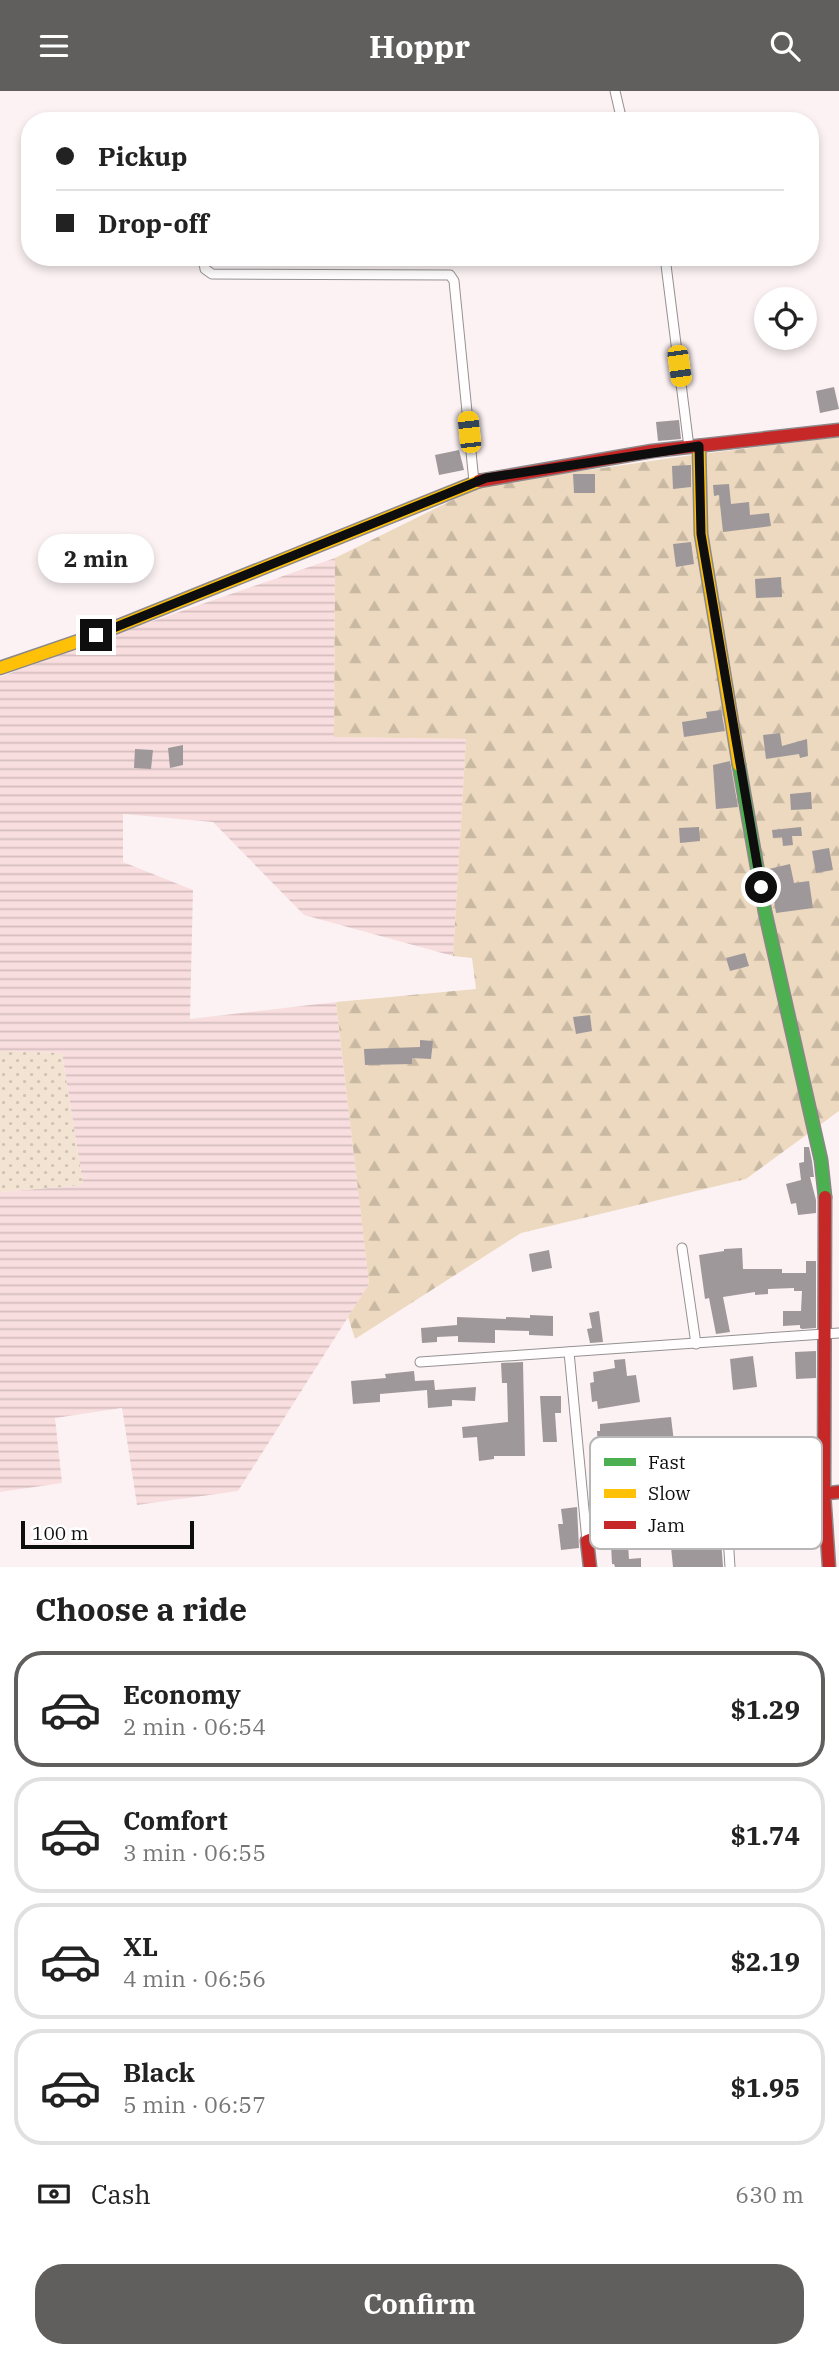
<!DOCTYPE html>
<meta charset="utf-8">
<style>
:root{--surface:#fff;--page:#f6f6f6;--text:#222;--muted:#767676;--line:#e0e0e0;--accent:#615e5e}
body{margin:0;font-family:"IBM Plex Serif",serif;background:var(--page);color:var(--text);height:100vh;display:flex;flex-direction:column;font-size:26px;white-space:nowrap}
*{box-sizing:border-box;margin:0}
p{font-size:23px;color:var(--muted)}
.icon{flex:none;width:38px;height:38px;fill:none;stroke:currentColor;stroke-width:2;stroke-linecap:round;stroke-linejoin:round}
.map{position:relative;height:1476px;overflow:hidden}
.panel{display:flex;flex-direction:column;background:var(--surface);flex:1}
.panel>*{flex:none}
.guide{position:absolute;left:21px;top:21px;width:798px;height:154px;border-radius:28px;box-shadow:0 4px 10px #0003;display:grid;align-content:center;height:154px;padding:0 35px;background:var(--surface)}
.buttons{position:absolute;left:754px;top:196px;display:grid;gap:14px}
.buttons a{display:grid;place-items:center;width:63px;height:63px;border-radius:50%;background:var(--surface);box-shadow:0 4px 10px #0003;font-size:35px}
.scale{position:absolute;left:21px;bottom:18px;width:173px;box-sizing:border-box;padding-left:7px;border:4px solid #0e0e0e;border-top:0;font-size:19px;line-height:24px;white-space:nowrap;color:#0e0e0e;-webkit-text-stroke:5px #fff;paint-order:stroke}
.end{position:absolute;width:32px;height:32px;margin:-16px;border:9px solid #0e0e0e;background:#fff;box-shadow:0 0 0 4px #fff}
.from{border-radius:50%}
.bubble{position:absolute;height:49px;border-radius:24px;background:var(--surface);box-shadow:0 4px 10px #0003;font-size:23px;font-weight:800;line-height:49px;text-align:center}
.car{position:absolute;width:21px;height:42px;margin:-21px -10px;border-radius:9px;box-shadow:0 0 5px 2px #0007;background:linear-gradient(#f5c518 24%,#345 0 40%,#f5c518 0 76%,#345 0 86%,#f5c518 0)}
.guide b{display:flex;align-items:center;gap:24px;height:66px;font-size:26px}
.guide b+b{border-top:2px solid var(--line)}
.guide i{width:18px;height:18px;background:var(--text)}
ul{padding:0;list-style:none}
li{display:flex;align-items:center;gap:21px;height:116px;margin:0 14px 10px;padding:0 21px;border:4px solid var(--line);border-radius:28px}
li div{flex:1}
li b{display:block;font-size:26px}
li em{font-style:normal;font-weight:800}
li.selected{border-color:var(--accent)}
li>.icon{width:63px;height:63px;stroke-width:1.5}
h2{padding:0 35px;font-size:32px;line-height:84px}
.pay{display:flex;align-items:center;gap:18px;height:77px;padding:0 35px;font-size:26px}
.pay p{margin-inline-start:auto}
.cta{display:flex;gap:14px;margin-top:auto;padding:14px 35px}
.cta a{flex:1;height:80px;border-radius:28px;background:var(--accent);color:#fff;font-size:28px;font-weight:800;line-height:80px;text-align:center}
header{display:flex;justify-content:space-between;align-items:center;height:91px;padding:0 35px;background:var(--accent);color:#fff;font-size:32px;font-weight:800}
.map>svg:first-child{display:block}
</style>
<header><svg class="icon" aria-label="menu" viewBox="0 0 24 24"><path d="M4 6h16M4 12h16M4 18h16"/></svg>Hoppr<svg class="icon" aria-label="search" viewBox="0 0 24 24"><circle cx="10" cy="10" r="6"/><path d="M15 15l6 6"/></svg></header>
<div class="map">
<svg width="839" height="1476" viewBox="0 0 839 1476">
<defs>
<pattern id="farmland-rules" width="6" height="5" patternUnits="userSpaceOnUse" patternTransform="scale(1.75)"><rect width="6" height="5" fill="#f9dedf"/><path d="M0 2.5h6" fill="none" stroke="#d4bdbe"/></pattern>
<pattern id="grass-dots" width="8" height="8" patternUnits="userSpaceOnUse" patternTransform="scale(1.75)"><rect width="8" height="8" fill="#f3e3d2"/><path d="M2 2h.1M6 6h.1" fill="none" stroke="#cfc2b3" stroke-width="1.8" stroke-linecap="round"/></pattern>
<pattern id="forest-firs" width="22" height="20" patternUnits="userSpaceOnUse" patternTransform="scale(1.75)"><rect width="22" height="20" fill="#ecd9bf"/><path d="M5 1l3.5 6h-7zM16 11l3.5 6h-7z" fill="#c9b9a3"/></pattern>
</defs>
<rect width="100%" height="100%" fill="#fcf2f4"/>
<!-- farmland -->
<polygon fill="url(#farmland-rules)" points="335,467 334,646 466,648 453,865 304,824 213,731 123,723 123,771 193,799 190,928 336,911 369,1193 238,1400 137,1414 122,1317 55,1327 62,1392 0,1401 0,1101 83,1094 62,962 0,960 0,586 101,548"/>
<!-- grass -->
<polygon fill="url(#grass-dots)" points="0,960 62,962 83,1094 0,1101"/>
<!-- forest -->
<polygon fill="url(#forest-firs)" points="839,346 839,1020 746,1088 521,1142 355,1248 348,1226 369,1193 336,911 476,898 472,867 453,865 466,648 334,646 335,467 483,394 693,364"/>
<!-- building -->
<g fill="#9f989a">
<polygon points="834,296 839,318 820,322 816,300"/>
<polygon points="679,329 681,348 658,350 656,331"/>
<polygon points="459,359 464,379 439,384 435,364"/>
<polygon points="691,374 691,396 673,398 672,375"/>
<polygon points="573,383 595,383 595,402 574,402"/>
<polygon points="729,393 731,413 749,411 750,424 769,422 771,435 723,441 719,404 714,405 713,394"/>
<polygon points="691,451 694,473 676,476 673,453"/>
<polygon points="781,486 782,506 756,507 755,488"/>
<polygon points="721,619 725,640 684,646 682,631 707,627 706,621"/>
<polygon points="780,642 782,655 807,648 808,665 800,667 799,663 766,668 763,644"/>
<polygon points="183,654 183,674 170,677 168,657"/>
<polygon points="135,658 153,659 151,678 134,677"/>
<polygon points="730,670 738,716 716,718 713,674"/>
<polygon points="811,701 812,718 791,719 790,703"/>
<polygon points="699,736 700,750 680,752 679,737"/>
<polygon points="801,736 802,745 792,745 793,754 783,755 782,746 773,747 772,739"/>
<polygon points="829,757 833,779 816,782 812,760"/>
<polygon points="790,773 794,792 809,790 813,817 776,822 769,778"/>
<polygon points="745,862 749,875 730,880 726,867"/>
<polygon points="590,924 592,940 576,943 573,926"/>
<polygon points="420,949 433,950 431,968 412,967 412,973 365,974 364,958 420,956"/>
<polygon points="804,1056 809,1056 812,1070 814,1086 810,1086 816,1109 816,1122 798,1124 796,1112 791,1113 786,1093 801,1089 799,1072 804,1071"/>
<polygon points="742,1157 743,1178 782,1178 782,1182 806,1182 806,1170 816,1170 816,1237 802,1238 800,1237 800,1234 783,1235 783,1220 801,1220 802,1200 794,1200 794,1197 768,1198 768,1203 755,1204 755,1201 723,1206 730,1241 716,1243 709,1207 705,1208 699,1164 724,1160 724,1158"/>
<polygon points="549,1159 552,1177 532,1181 529,1163"/>
<polygon points="599,1220 603,1251 590,1252 587,1238 592,1237 589,1222"/>
<polygon points="530,1224 553,1225 553,1245 529,1244 529,1240 495,1239 495,1252 458,1251 458,1245 437,1246 437,1251 422,1252 421,1237 457,1234 457,1226 506,1228 506,1226 530,1227"/>
<polygon points="816,1260 816,1287 796,1288 795,1261"/>
<polygon points="753,1265 757,1296 733,1299 730,1268"/>
<polygon points="625,1268 627,1285 636,1284 640,1311 598,1318 597,1310 592,1311 590,1292 594,1291 593,1281 615,1277 614,1269"/>
<polygon points="523,1271 525,1365 494,1365 494,1368 479,1370 477,1346 463,1347 462,1336 508,1331 507,1292 502,1292 501,1272"/>
<polygon points="414,1280 415,1290 434,1289 435,1299 476,1296 475,1310 452,1309 452,1315 428,1317 427,1299 380,1303 380,1311 353,1313 351,1290 386,1287 385,1283"/>
<polygon points="540,1305 561,1305 561,1322 555,1322 557,1351 543,1351"/>
<polygon points="671,1326 674,1351 672,1351 673,1373 651,1374 650,1352 622,1355 624,1387 607,1388 604,1357 598,1357 597,1340 600,1340 600,1333"/>
<polygon points="577,1416 579,1457 561,1459 558,1433 563,1433 561,1418"/>
<polygon points="707,1434 720,1434 723,1476 673,1476 669,1437 685,1437 686,1452 707,1452"/>
<polygon points="628,1453 629,1468 641,1467 641,1476 615,1476 614,1473 612,1473 611,1454"/>
</g>
<g fill="none" stroke-linecap="round" stroke-linejoin="round">
<defs>
<g id="street">
<polyline points="615,0 622,30"/>
<polyline points="203,166 205,178 212,183 450,184 454,190 474,391"/>
<polyline points="665,166 689,356"/>
<polyline points="682,1157 696,1253"/>
<polyline points="569,1261 587,1450"/>
<polyline points="420,1271 839,1242"/>
<polyline points="726,1413 730,1476"/>
</g>
<polyline id="fast" points="739,674 765,821 821,1069 825,1106"/>
<g id="slow">
<polyline points="699,355 701,443 739,674"/>
<polyline points="0,577 96,544 479,390"/>
</g>
<g id="jam">
<polyline points="479,390 652,360 839,339"/>
<polyline points="825,1106 824,1402 829,1476"/>
<polyline points="590,1476 587,1450 646,1427 726,1413 839,1401"/>
</g>
</defs>
<!-- street casing -->
<use href="#street" stroke="#959192" stroke-width="11"/>
<!-- fast casing -->
<use href="#fast" stroke="#8c8788" stroke-width="15"/>
<!-- slow casing -->
<use href="#slow" stroke="#8c8788" stroke-width="15"/>
<!-- jam casing -->
<use href="#jam" stroke="#8c8788" stroke-width="15"/>
<!-- street -->
<use href="#street" stroke="#fffdfd" stroke-width="9"/>
<!-- fast -->
<use href="#fast" stroke="#4caf50" stroke-width="12"/>
<!-- slow -->
<use href="#slow" stroke="#ffc107" stroke-width="12"/>
<!-- jam -->
<use href="#jam" stroke="#c62828" stroke-width="12"/>
</g>
<g fill="none" stroke-linecap="round" stroke-linejoin="round">
<!-- route -->
<polyline stroke="#0e0e0e" stroke-width="9" points="96,544 486,387 699,355 701,443 761,796"/>
</g>
<!-- legend -->
<rect x="590" y="1346" width="232" height="112" rx="10" fill="#fff" stroke="#b7b7b7" stroke-width="2"/>
<rect x="604" y="1367" width="32" height="8" fill="#4caf50"/>
<rect x="604" y="1398" width="32" height="9" fill="#ffc107"/>
<rect x="604" y="1430" width="32" height="8" fill="#c62828"/>
<g font-size="19" fill="#0e0e0e">
<text x="648" y="1378">Fast</text>
<text x="648" y="1409">Slow</text>
<text x="648" y="1441">Jam</text>
</g>
</svg>
<div class="buttons">
<a><svg class="icon" aria-label="locate" viewBox="0 0 24 24"><circle cx="12" cy="12" r="6"/><path d="M12 2v4M12 18v4M2 12h4M18 12h4"/></svg></a>
</div>
<div class="scale">100 m</div>
<i class="end from" style="left:761px;top:796px"></i>
<i class="end" style="left:96px;top:544px"></i>
<div class="bubble" style="left:38px;top:443px;width:116px">2 min</div>
<i class="car" style="left:679px;top:275px;rotate:172deg"></i>
<i class="car" style="left:469px;top:341px;rotate:354deg"></i>
<div class="guide">
<b><i class="from"></i>Pickup</b>
<b><i></i>Drop-off</b>
</div>
</div>
<section class="panel">
<h2>Choose a ride</h2>
<ul>
<li class="selected"><svg class="icon" aria-label="car" viewBox="0 0 24 24"><path d="M5 17H2v-5l4-1 3-4h7l3 4 3 1v5h-3M9 17h6M6 11h13"/><circle cx="7" cy="17" r="2"/><circle cx="17" cy="17" r="2"/></svg><div><b>Economy</b><p>2 min · 06:54</p></div><em>$1.29</em></li>
<li><svg class="icon" aria-label="car" viewBox="0 0 24 24"><path d="M5 17H2v-5l4-1 3-4h7l3 4 3 1v5h-3M9 17h6M6 11h13"/><circle cx="7" cy="17" r="2"/><circle cx="17" cy="17" r="2"/></svg><div><b>Comfort</b><p>3 min · 06:55</p></div><em>$1.74</em></li>
<li><svg class="icon" aria-label="car" viewBox="0 0 24 24"><path d="M5 17H2v-5l4-1 3-4h7l3 4 3 1v5h-3M9 17h6M6 11h13"/><circle cx="7" cy="17" r="2"/><circle cx="17" cy="17" r="2"/></svg><div><b>XL</b><p>4 min · 06:56</p></div><em>$2.19</em></li>
<li><svg class="icon" aria-label="car" viewBox="0 0 24 24"><path d="M5 17H2v-5l4-1 3-4h7l3 4 3 1v5h-3M9 17h6M6 11h13"/><circle cx="7" cy="17" r="2"/><circle cx="17" cy="17" r="2"/></svg><div><b>Black</b><p>5 min · 06:57</p></div><em>$1.95</em></li>
</ul>
<div class="pay"><svg class="icon" aria-label="cash" viewBox="0 0 24 24"><path d="M3 7h18v10H3z"/><circle cx="12" cy="12" r="2"/></svg>Cash<p>630 m</p></div>
<div class="cta"><a>Confirm</a></div>
</section>
